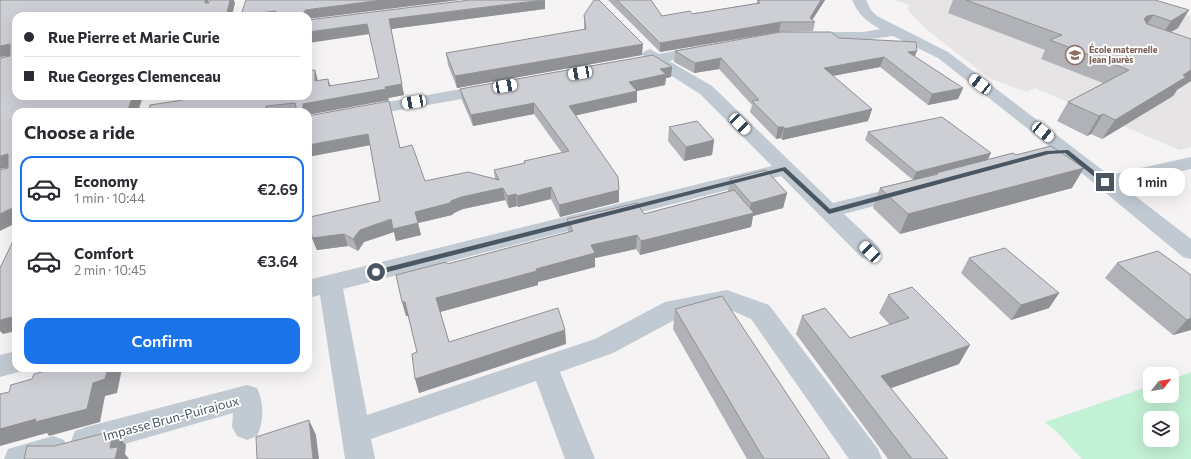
<!DOCTYPE html>
<meta charset="utf-8">
<style>
:root{--surface:#fff;--page:#f2f2f3;--text:#2b2b33;--muted:#7c7c81;--line:#e1e1e2;--accent:#1a73e8}
body{margin:0;font-family:Commissioner,sans-serif;background:var(--page);color:var(--text);height:100vh;display:flex;flex-direction:column;font-size:15px;white-space:nowrap}
*{box-sizing:border-box;margin:0}
p{font-size:13px;color:var(--muted)}
.icon{flex:none;width:22px;height:22px;fill:none;stroke:currentColor;stroke-width:2;stroke-linecap:round;stroke-linejoin:round}
.map{position:relative;flex:1;overflow:hidden}
.panel{position:absolute;left:12px;top:108px;width:300px;height:264px;display:flex;flex-direction:column;background:var(--surface);border-radius:12px;box-shadow:0 4px 16px #0002}
.panel>*{flex:none}
.top-card{position:absolute;left:12px;top:12px;width:300px;height:88px;border-radius:12px;box-shadow:0 4px 16px #0002;display:grid;align-content:center;height:88px;padding:0 12px;background:var(--surface)}
.needle{width:26px;rotate:59deg}
.controls{position:absolute;left:1143px;top:367px;display:grid;gap:8px}
.controls a{display:grid;place-items:center;width:36px;height:36px;border-radius:8px;background:var(--surface);box-shadow:0 4px 16px #0002;font-size:20px}
.end{position:absolute;width:18px;height:18px;margin:-9px;border:5px solid #4a5661;background:#fff;box-shadow:0 0 0 2px #fff}
.from{border-radius:50%}
.bubble{position:absolute;height:28px;border-radius:12px;background:var(--surface);box-shadow:0 4px 16px #0002;font-size:13px;font-weight:600;line-height:28px;text-align:center}
.car{position:absolute;width:12px;height:24px;margin:-12px -6px;border-radius:5px;box-shadow:0 0 3px 1px #0007;background:linear-gradient(#fff 24%,#345 0 40%,#fff 0 76%,#345 0 86%,#fff 0)}
.top-card b{display:flex;align-items:center;gap:14px;height:38px;font-size:15px}
.top-card b+b{border-top:1px solid var(--line)}
.top-card i{width:10px;height:10px;background:var(--text)}
ul{padding:0;list-style:none}
li{display:flex;align-items:center;gap:12px;height:66px;margin:0 8px 6px;padding:0 4px;border:2px solid transparent;border-radius:12px}
li div{flex:1}
li b{display:block;font-size:15px}
li em{font-style:normal;font-weight:600}
li.on{border-color:var(--accent)}
li>.icon{width:36px;height:36px;stroke-width:1.5}
h2{padding:0 12px;font-size:18px;line-height:48px}
.action{display:flex;gap:8px;margin-top:auto;padding:8px 12px}
.action a{flex:1;height:46px;border-radius:12px;background:var(--accent);color:#fff;font-size:16px;font-weight:600;line-height:46px;text-align:center}
.map>svg:first-child{display:block}
</style>
<div class="map">
<svg width="1191" height="459" viewBox="0 0 1191 459">
<rect width="100%" height="100%" fill="#f5f3f3"/>
<!-- education -->
<polygon fill="#e6e4e5" points="894,0 1142,0 1191,16 1191,147 1179,150 1035,88 1027,92 989,78 931,33 914,17 907,9 910,5"/>
<!-- green -->
<path fill="#c3f1d5" fill-rule="evenodd" d="M 1191,372 L 1191,459 L 1082,459 L 1057,432 L 1045,422 L 1150,386 L 1150,396 L 1172,396 L 1172,379 ZM 1150,418 L 1172,418 L 1172,440 L 1150,440 Z"/>
<g fill="none" stroke-linecap="round" stroke-linejoin="round">
<!-- minor -->
<g fill="#c1cad2" fill-rule="evenodd">
<path d="M 852,0 L 866,0 L 871,10 L 877,16 L 948,52 L 1109,175 L 1191,157 L 1191,169 L 1121,185 L 1191,239 L 1191,259 L 1183,257 L 1037,136 L 938,58 L 893,36 L 864,40 L 803,39 L 801,36 L 803,33 L 808,32 L 864,32 L 880,29 C 866,21 859,15 852,0 Z"/>
<polygon points="705,45 710,47 713,50 710,53 669,61 712,86 833,203 905,185 912,186 915,191 912,196 844,214 878,246 881,252 878,258 870,260 862,258 781,176 343,289 367,415 595,339 665,302 727,290 769,305 878,449 882,459 849,459 751,319 726,308 680,317 613,353 560,372 595,459 565,459 536,381 371,439 375,459 345,459 320,295 308,298 308,280 772,166 700,94 653,64 630,69 624,67 622,64 624,61 644,57 642,54 645,51 650,49 659,54"/>
<polygon points="490,84 496,85 498,89 496,93 308,126 308,116"/>
<polygon points="16,351 16,368 26,368 26,370 0,377 0,355"/>
<path d="M 247,385 L 257,388 C 264,402 264,422 257,436 L 247,440 L 237,436 L 232,427 L 233,413 L 86,455 L 75,451 L 71,441 L 75,431 L 86,427 Z"/>
<polygon points="53,436 64,440 68,450 64,459 4,459 8,449"/>
</g>
</g>
<!-- wall -->
<g fill="#b0b2b7">
<polygon points="608,0 651,0 662,16 692,14 757,3 757,1 761,0 825,0 812,20 815,22 813,31 779,32 660,52"/>
<polygon points="953,0 1155,0 1178,28 1170,32 1177,90 1173,96 1102,139 1091,134 1087,136 1057,121 1068,102 1103,83 1041,59 1045,50 948,13"/>
<polygon points="545,9 391,29 404,95 388,98 389,100 308,112 149,112 183,100 328,79 331,86 379,78 370,34 308,20"/>
<polygon points="584,15 642,55 457,88 448,65 446,53 584,30"/>
<polygon points="839,38 915,57 963,88 958,99 928,105 880,67 833,76 872,109 868,121 782,140 781,138 776,139 750,112 752,105 719,69 694,73 674,62 675,51"/>
<polygon points="672,67 671,77 666,78 665,85 637,91 637,102 576,115 619,202 560,217 551,199 518,207 517,206 509,208 505,200 463,209 454,213 452,215 418,223 421,235 396,241 394,232 364,242 358,251 348,246 317,250 312,238 380,201 370,145 308,116 400,148 425,181 495,179 494,170 525,164 524,161 562,153 534,114 473,126 462,100 460,89"/>
<polygon points="669,127 714,140 712,155 684,161 668,141"/>
<polygon points="868,132 988,159 1016,155 1072,188 900,234 873,208 880,188 913,180 865,140"/>
<polygon points="730,179 787,193 783,208 753,216 751,227 640,255 636,249 595,258 595,267 538,282 538,285 440,312 449,342 565,330 566,344 419,393 417,352 408,316 406,316 447,264 568,232 567,219 644,214 728,191"/>
<polygon points="1158,251 1191,330 1173,335 1105,278 1117,263"/>
<polygon points="969,258 1059,293 1049,308 1011,320 961,273"/>
<polygon points="888,295 959,364 890,388 948,459 888,459 796,334 802,316 850,338 890,325 879,313"/>
<polygon points="675,309 830,459 747,459 673,329"/>
</g>
<!-- shaded-wall -->
<g fill="#909195">
<polygon points="205,0 208,0 209,13 205,3"/>
<polygon points="230,0 234,0 235,3 232,16 226,16"/>
<polygon points="382,0 460,0 308,19 308,16 304,16 305,10"/>
<polygon points="545,0 545,9 391,29 404,95 388,98 389,100 308,115 308,112 303,112 303,104 385,87 389,19"/>
<polygon points="821,0 825,0 811,22 810,18"/>
<polygon points="1189,10 1178,28 1160,38 1171,21"/>
<polygon points="276,11 277,16 241,16 241,15"/>
<polygon points="1153,15 1142,33 1144,19 1147,16"/>
<polygon points="781,22 779,32 660,52 660,43"/>
<polygon points="367,24 370,34 308,43 308,32"/>
<polygon points="10,44 16,55 0,57 0,46"/>
<polygon points="643,44 642,55 457,88 455,76"/>
<polygon points="917,51 913,61 908,52"/>
<polygon points="884,57 880,67 821,78 824,68"/>
<polygon points="721,58 719,69 694,73 695,63"/>
<polygon points="672,67 671,77 666,78 665,85 637,91 637,102 569,117 569,106 660,69"/>
<polygon points="315,70 318,81 315,81"/>
<polygon points="1191,70 1191,81 1177,90 1173,96 1102,139 1115,120"/>
<polygon points="963,88 958,99 928,105 932,94"/>
<polygon points="133,96 143,96 138,112 127,112"/>
<polygon points="534,103 534,114 473,126 471,115"/>
<polygon points="266,106 269,112 266,112"/>
<polygon points="872,109 868,121 782,140 784,129"/>
<polygon points="1103,114 1091,134 1087,136 1099,116"/>
<polygon points="778,127 784,127 781,138 776,139"/>
<polygon points="368,134 371,145 308,157 308,145"/>
<polygon points="714,140 712,155 684,161 686,147"/>
<polygon points="991,153 987,161 936,173 936,174 913,180 916,172"/>
<polygon points="8,154 16,166 0,169 0,156"/>
<polygon points="1084,168 1072,188 900,234 908,214"/>
<polygon points="551,187 551,199 518,207 517,196"/>
<polygon points="503,188 505,200 463,209 454,213 452,215 418,223 421,235 396,241 394,232 364,242 358,251 353,239 360,230 415,212 461,197"/>
<polygon points="619,190 619,202 560,217 559,205"/>
<polygon points="787,193 783,208 753,216 751,227 640,255 641,241 749,214 751,203"/>
<polygon points="516,194 517,206 509,208 507,196"/>
<polygon points="16,206 16,223 0,231 0,214"/>
<polygon points="344,234 348,246 317,250 312,238"/>
<polygon points="637,235 636,249 595,258 595,267 538,282 538,285 440,312 436,298 536,269 591,245"/>
<polygon points="1059,293 1049,308 1011,320 1021,305"/>
<polygon points="402,302 405,302 409,316 406,316"/>
<polygon points="16,316 16,331 3,334 0,331 0,320"/>
<polygon points="1191,318 1191,330 1173,335 1187,320"/>
<polygon points="565,330 566,344 419,393 415,379"/>
<polygon points="970,345 959,364 872,395 881,376"/>
<polygon points="108,368 121,368 122,369 117,393 105,396 100,422 49,436 47,433 0,446 0,429"/>
<polygon points="202,368 219,368 204,372"/>
<polygon points="309,420 316,435 319,459 313,459"/>
<polygon points="113,431 126,445 125,454 129,459 115,459 110,448"/>
</g>
<!-- building -->
<g fill="#cdcfd5" stroke="#909195">
<polygon points="0,0 205,0 205,3 209,3 209,0 230,0 226,16 16,16 16,96 133,96 127,112 16,112 16,206 0,214 0,170 8,168 8,154 0,156 0,58 10,56 10,44 0,46"/>
<polygon points="246,0 382,0 305,10 304,16 275,16 276,11 241,15"/>
<polygon points="470,0 543,0 389,19 402,84 385,87 386,89 303,104 303,112 297,112 295,103 266,106 266,112 149,112 150,105 183,100 184,96 308,96 308,71 315,70 315,81 328,79 329,86 379,78 367,24 308,32 308,20"/>
<polygon points="594,0 599,0 643,44 455,76 446,53 586,29 584,15"/>
<polygon points="617,0 651,0 662,16 690,11 692,14 760,3 757,1 761,0 821,0 810,18 815,22 781,22 660,43"/>
<polygon points="966,0 1155,0 1189,10 1171,21 1153,15 1147,16 1144,19 1147,24 1191,39 1191,70 1183,75 1186,77 1115,120 1103,114 1099,116 1068,102 1129,70 1050,40 1062,35"/>
<polygon points="781,32 831,32 839,38 916,42 917,51 908,52 963,88 932,94 884,57 824,68 872,109 784,129 784,127 778,127 752,101 759,100 721,58 695,63 675,51"/>
<polygon points="653,55 672,67 660,69 666,74 629,82 637,91 569,106 618,177 619,190 559,205 551,187 517,196 516,194 507,196 503,188 461,197 451,201 450,203 415,212 418,223 393,229 391,219 360,230 353,239 344,234 312,238 310,217 380,201 368,134 308,145 308,116 389,101 400,148 412,145 425,181 468,172 499,180 494,170 525,163 524,161 569,151 534,103 471,115 460,89"/>
<polygon points="942,117 991,153 916,172 868,132"/>
<polygon points="697,121 714,140 686,147 669,127"/>
<polygon points="1051,146 1084,168 908,214 880,188 938,174 936,173 1013,153 1016,155"/>
<polygon points="766,170 787,193 751,203 730,179"/>
<polygon points="734,190 754,213 641,241 637,235 591,245 595,253 536,269 537,271 436,298 449,342 558,308 565,330 415,379 412,354 417,352 405,302 402,302 396,275 446,262 447,264 573,231 567,219 637,203 644,214"/>
<polygon points="16,235 16,316 0,320 0,268"/>
<polygon points="1005,248 1059,293 1021,305 969,258"/>
<polygon points="1158,251 1191,275 1191,318 1187,320 1117,263"/>
<polygon points="912,287 970,345 881,376 948,459 912,459 802,316 825,308 850,338 909,318 888,295"/>
<polygon points="722,296 830,459 764,459 675,309"/>
<polygon points="57,368 108,368 105,379 93,383 87,409 35,422 36,419 0,429 0,394 9,392 11,385 32,379 34,374"/>
<polygon points="309,420 313,459 257,459 256,437"/>
<polygon points="113,431 110,448 118,447 115,459 24,459 27,446 54,446"/>
</g>
<!-- route -->
<polygon fill="#4a5661" points="1068,150 1107,181 1107,183 1102,183 1065,153 1049,154 829,214 783,171 376,275 372,272 376,270 785,167 830,209 1046,151"/>
<!-- icons -->
<defs>
<symbol id="school-ring" viewBox="-11 -11 22 22"><circle r="9.5" fill="#fff" stroke="#8d6e63" stroke-width="1.5"/><path d="M0-5L7-2L0 1L-7-2ZM-4 1L0 2.5L4 1V4Q0 6-4 4Z" fill="#8d6e63"/></symbol>
</defs>
<g fill-rule="evenodd">
<use href="#school-ring" x="1064" y="44" width="22" height="22"/>
</g>
<g text-anchor="middle" stroke-width="3.5" stroke-linejoin="round" paint-order="stroke">
<!-- far-education labels -->
<g font-size="9" font-weight="bold" fill="#785e54" stroke="#fff" text-anchor="start">
<text x="1089" y="53">École maternelle<tspan x="1089" dy="10">Jean Jaurès</tspan></text>
</g>
<!-- near-street labels -->
<g font-size="13" fill="#4a5661" stroke="#fff">
<text transform="translate(171 418) rotate(-15)" y="5">Impasse Brun-Puirajoux</text>
</g>
</g>
</svg>
<div class="controls">
<a><svg class="needle" viewBox="-14 -14 28 28"><path d="M0-13l5 13h-10z" fill="#e53935"/><path d="M0 13l5-13h-10z" fill="#7c7c81"/></svg></a>
<a><svg class="icon" aria-label="layers" viewBox="0 0 24 24"><path d="M12 4l9 5-9 5-9-5zM3 14l9 5 9-5"/></svg></a>
</div>
<i class="end from" style="left:376px;top:272px"></i>
<i class="end" style="left:1105px;top:182px"></i>
<div class="bubble" style="left:1119px;top:168px;width:66px">1 min</div>
<i class="car" style="left:580px;top:73px;rotate:260deg"></i>
<i class="car" style="left:980px;top:84px;rotate:308deg"></i>
<i class="car" style="left:505px;top:86px;rotate:80deg"></i>
<i class="car" style="left:414px;top:102px;rotate:260deg"></i>
<i class="car" style="left:740px;top:124px;rotate:135deg"></i>
<i class="car" style="left:1043px;top:132px;rotate:129deg"></i>
<i class="car" style="left:870px;top:252px;rotate:315deg"></i>
<div class="top-card">
<b><i class="from"></i>Rue Pierre et Marie Curie</b>
<b><i></i>Rue Georges Clemenceau</b>
</div>
<section class="panel">
<h2>Choose a ride</h2>
<ul>
<li class="on"><svg class="icon" aria-label="car" viewBox="0 0 24 24"><path d="M5 17H2v-5l4-1 3-4h7l3 4 3 1v5h-3M9 17h6M6 11h13"/><circle cx="7" cy="17" r="2"/><circle cx="17" cy="17" r="2"/></svg><div><b>Economy</b><p>1 min · 10:44</p></div><em>€2.69</em></li>
<li><svg class="icon" aria-label="car" viewBox="0 0 24 24"><path d="M5 17H2v-5l4-1 3-4h7l3 4 3 1v5h-3M9 17h6M6 11h13"/><circle cx="7" cy="17" r="2"/><circle cx="17" cy="17" r="2"/></svg><div><b>Comfort</b><p>2 min · 10:45</p></div><em>€3.64</em></li>
</ul>
<div class="action"><a>Confirm</a></div>
</section>
</div>
